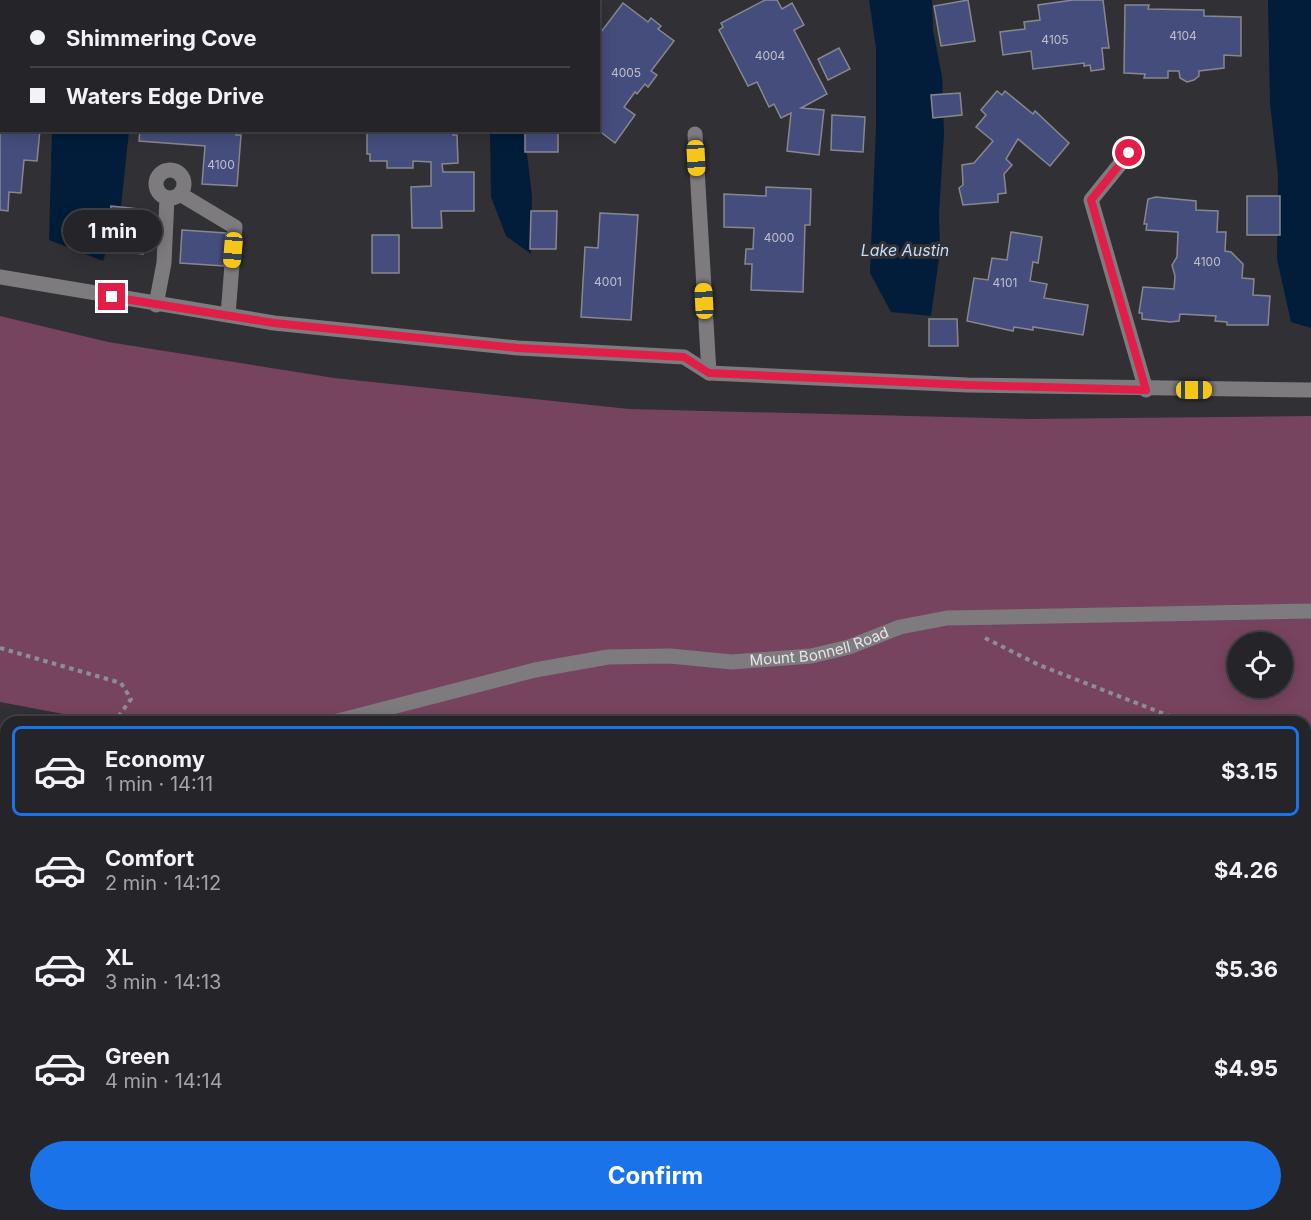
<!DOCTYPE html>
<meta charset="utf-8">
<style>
:root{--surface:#252428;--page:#2d2c30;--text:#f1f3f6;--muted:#a3a4a8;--line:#424145;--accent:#1a73e8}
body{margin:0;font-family:Inter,sans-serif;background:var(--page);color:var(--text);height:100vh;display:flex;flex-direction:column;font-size:22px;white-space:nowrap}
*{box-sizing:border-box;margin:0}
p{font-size:20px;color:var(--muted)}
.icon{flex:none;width:33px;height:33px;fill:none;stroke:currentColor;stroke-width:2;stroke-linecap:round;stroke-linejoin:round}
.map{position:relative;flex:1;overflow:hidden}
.panel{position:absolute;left:0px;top:716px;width:1311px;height:506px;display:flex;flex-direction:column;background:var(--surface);border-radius:18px 18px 0 0;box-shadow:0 3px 15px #0003,0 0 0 2px var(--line)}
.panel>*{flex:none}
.banner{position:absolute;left:0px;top:0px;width:600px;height:132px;box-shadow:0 3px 15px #0003,0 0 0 2px var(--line);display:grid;align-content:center;height:132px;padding:0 30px;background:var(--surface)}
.fabs{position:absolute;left:1227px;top:632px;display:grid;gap:12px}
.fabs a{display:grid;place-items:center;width:66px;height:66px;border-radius:50%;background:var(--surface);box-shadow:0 3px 15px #0003,0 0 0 2px var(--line);font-size:30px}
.end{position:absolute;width:27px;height:27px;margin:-14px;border:8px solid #e11d48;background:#fff;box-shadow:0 0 0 3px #fff}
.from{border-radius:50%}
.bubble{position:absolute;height:42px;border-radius:21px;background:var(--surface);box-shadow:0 3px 15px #0003,0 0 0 2px var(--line);font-size:20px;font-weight:700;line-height:42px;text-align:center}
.car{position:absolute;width:18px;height:36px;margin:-18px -9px;border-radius:8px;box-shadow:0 0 4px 2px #0007;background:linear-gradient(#f5c518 24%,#345 0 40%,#f5c518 0 76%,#345 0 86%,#f5c518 0)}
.banner b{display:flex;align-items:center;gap:21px;height:57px;font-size:22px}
.banner b+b{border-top:2px solid var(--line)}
.banner i{width:15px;height:15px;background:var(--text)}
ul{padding:10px 0 0;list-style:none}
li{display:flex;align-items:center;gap:18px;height:90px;margin:0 12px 9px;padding:0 18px;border:3px solid transparent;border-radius:9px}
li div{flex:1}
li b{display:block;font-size:22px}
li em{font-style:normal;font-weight:700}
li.current{border-color:var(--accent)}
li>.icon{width:54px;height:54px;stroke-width:1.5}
.button{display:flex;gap:12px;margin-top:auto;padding:12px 30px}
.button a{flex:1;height:69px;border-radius:36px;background:var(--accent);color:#fff;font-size:24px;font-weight:700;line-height:69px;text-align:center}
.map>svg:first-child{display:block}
</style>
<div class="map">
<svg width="1311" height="1220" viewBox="0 0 1311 1220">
<rect width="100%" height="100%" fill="#313035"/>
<!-- forest -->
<path fill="#77445f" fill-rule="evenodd" d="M 0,316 L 108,342 L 334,378 L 629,409 L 1028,419 L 1311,416 L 1311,1023 L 1305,1021 L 1305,722 L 81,722 L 74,716 L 0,702 ZM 1238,642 L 1282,642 L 1282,687 L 1238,687 Z"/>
<!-- water -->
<g fill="#011d39">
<polygon points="0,0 365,0 2,2 1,32"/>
<polygon points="869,0 932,0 933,30 942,77 944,135 939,213 940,251 931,316 891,312 870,273 876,126 876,48"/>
<polygon points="1268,0 1311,0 1311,328 1291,322 1277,259 1278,175 1270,103"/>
<polygon points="52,131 129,131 121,206 103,261 49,240"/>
<polygon points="490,131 528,131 527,154 532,196 531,254 506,236 491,197"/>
</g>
<!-- building -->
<g fill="#454d7d" stroke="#87888e" stroke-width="1.5">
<polygon points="765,0 777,0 782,9 792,3 804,25 794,30 827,94 801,108 824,110 819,155 787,151 791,113 781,118 774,104 769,107 757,82 748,86 719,30 723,27 721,23"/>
<polygon points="968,0 975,41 941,46 934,6"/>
<polygon points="1073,0 1103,0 1109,48 1102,48 1104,69 1091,71 1090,65 1084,66 1084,63 1033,69 1031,51 1003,55 1000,32 1025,29 1024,22 1040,20 1038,5"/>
<polygon points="623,3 648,22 651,18 661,26 658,29 674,41 651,71 657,75 648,87 645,84 637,94 635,92 624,107 635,115 615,143 598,130 598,36"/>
<polygon points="1125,5 1149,5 1148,9 1204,10 1204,16 1241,17 1241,56 1224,55 1224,68 1199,71 1199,76 1194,80 1187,82 1180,78 1179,71 1168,71 1168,78 1144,78 1145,74 1124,73"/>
<polygon points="839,48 850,69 828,80 818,59"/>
<polygon points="0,73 2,130 40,130 37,161 24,160 21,193 9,192 8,211 0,210"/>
<polygon points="997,91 1002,95 1005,91 1033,114 1035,111 1069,143 1050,166 1018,139 1006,159 1012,165 1004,174 1006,193 998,194 998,202 963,205 959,188 963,185 962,165 974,163 993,141 976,127 986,115 981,110"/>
<polygon points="960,93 962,115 933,118 931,95"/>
<polygon points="832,115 865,117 863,152 831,150"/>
<polygon points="140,130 236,130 236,135 241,135 237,186 202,184 205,146 139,141"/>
<polygon points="367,130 453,130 453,135 457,135 458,163 442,164 443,172 474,172 474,211 441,211 442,228 412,228 411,187 431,186 431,162 413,161 413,168 387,168 387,161 370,161 370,154 367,154"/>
<rect x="525" y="130" width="33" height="22"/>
<polygon points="766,187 811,189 810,225 805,225 803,292 751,290 752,264 745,264 746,249 753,249 754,228 724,227 724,194 766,196"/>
<rect x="1247" y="196" width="33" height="39"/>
<polygon points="1156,197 1196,201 1196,210 1218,211 1217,232 1226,232 1225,251 1231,252 1243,264 1242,278 1254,279 1253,295 1270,296 1268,325 1227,325 1227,322 1215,321 1216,316 1180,314 1179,321 1170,322 1142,319 1142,313 1139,313 1143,287 1174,289 1175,276 1172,265 1177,257 1178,232 1146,230 1147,224 1144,224 1148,199"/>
<polygon points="111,206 148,210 143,254 106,250"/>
<polygon points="531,211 557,211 556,249 530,249"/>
<polygon points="600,213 638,215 631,320 581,317 585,247 598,248"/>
<polygon points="182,230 226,233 224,266 180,263"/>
<polygon points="1011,232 1042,237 1038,263 1033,262 1030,281 1047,284 1044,298 1088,305 1083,335 1033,327 1033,330 1014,327 1013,331 967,321 974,278 988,280 992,258 1007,260"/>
<rect x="372" y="235" width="27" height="38"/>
<polygon points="929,319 957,319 958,346 929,346"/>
<polygon points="1305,1132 1311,1134 1311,1161 1305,1177"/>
<polygon points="103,1215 128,1215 125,1220 115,1220"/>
<polygon points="333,1215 391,1215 387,1220 337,1220"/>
<polygon points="550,1215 616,1215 611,1220 545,1220"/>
<polygon points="700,1215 777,1215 768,1220 703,1220"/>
<polygon points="892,1215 932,1215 928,1220 899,1220"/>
<polygon points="961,1215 1041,1215 1037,1220 968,1220"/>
<polygon points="1104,1215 1125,1215 1127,1220 1100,1220"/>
</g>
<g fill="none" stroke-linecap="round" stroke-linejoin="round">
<!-- path -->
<g stroke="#8e8d91" stroke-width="4" stroke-dasharray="4.5 4.5" stroke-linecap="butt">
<polyline points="985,638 1039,665 1185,722"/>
<polyline points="0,648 121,683 131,699 118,717 34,722"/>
<polyline points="1305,770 1311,774"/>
</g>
<!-- minor -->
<g stroke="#7d7b7d" stroke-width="15">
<polyline points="695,134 709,373"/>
<polyline points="1129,153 1091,200 1146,390"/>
<circle cx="170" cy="184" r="14"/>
<polyline points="180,194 235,227 228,315"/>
<polyline points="0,277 274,323 518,348 684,357 709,373 967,385 1311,390"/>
<polyline points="156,305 164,263 167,198"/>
<path id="s1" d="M 334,722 L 535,670 L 608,657 L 670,656 L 732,662 L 811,656 L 849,647 L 900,627 L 947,618 L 1311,611"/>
<polyline points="0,748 6,750"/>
<polyline points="0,1074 6,1066"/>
<polyline points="1203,1215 1209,1220"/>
<polyline points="476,1220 481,1215"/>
</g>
</g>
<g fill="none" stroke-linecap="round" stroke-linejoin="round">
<!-- route -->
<polyline stroke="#e11d48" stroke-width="8" points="112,297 274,323 518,348 684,357 709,373 967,385 1146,390 1091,200 1129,153"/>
</g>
<g text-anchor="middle" stroke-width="6" stroke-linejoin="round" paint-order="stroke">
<!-- number labels -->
<g font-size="12" fill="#bebfcd">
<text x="1183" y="40">4104</text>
<text x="1055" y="44">4105</text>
<text x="770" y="60">4004</text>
<text x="626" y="77">4005</text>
<text x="221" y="169">4100</text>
<text x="779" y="242">4000</text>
<text x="1207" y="266">4100</text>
<text x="608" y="286">4001</text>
<text x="1005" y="287">4101</text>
</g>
<!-- street labels -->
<g font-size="15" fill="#e6e5e8" stroke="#313035">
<text dy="5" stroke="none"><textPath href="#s1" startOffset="495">Mount Bonnell Road</textPath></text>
</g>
<!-- water labels -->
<g font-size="16" font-style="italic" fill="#c5dcf6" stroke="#313035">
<text x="905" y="256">Lake Austin</text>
</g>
</g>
</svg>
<div class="fabs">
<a><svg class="icon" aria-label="locate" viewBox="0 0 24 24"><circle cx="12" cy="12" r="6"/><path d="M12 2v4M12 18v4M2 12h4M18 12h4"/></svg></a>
</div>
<i class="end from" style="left:1129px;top:153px"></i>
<i class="end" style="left:112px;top:297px"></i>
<div class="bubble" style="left:63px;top:210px;width:99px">1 min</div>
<i class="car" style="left:696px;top:158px;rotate:177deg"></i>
<i class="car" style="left:233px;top:250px;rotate:185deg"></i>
<i class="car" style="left:704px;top:301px;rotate:357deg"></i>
<i class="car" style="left:1194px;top:390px;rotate:90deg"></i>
<div class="banner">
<b><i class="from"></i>Shimmering Cove</b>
<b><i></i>Waters Edge Drive</b>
</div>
<section class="panel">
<ul>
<li class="current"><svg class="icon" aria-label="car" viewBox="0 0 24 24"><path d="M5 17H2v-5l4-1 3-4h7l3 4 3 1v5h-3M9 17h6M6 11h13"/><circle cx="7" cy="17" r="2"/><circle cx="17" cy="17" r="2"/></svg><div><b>Economy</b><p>1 min · 14:11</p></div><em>$3.15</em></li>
<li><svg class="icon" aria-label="car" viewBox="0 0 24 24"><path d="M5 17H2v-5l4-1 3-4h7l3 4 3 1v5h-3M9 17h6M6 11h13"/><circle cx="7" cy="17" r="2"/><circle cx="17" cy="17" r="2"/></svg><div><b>Comfort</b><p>2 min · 14:12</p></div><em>$4.26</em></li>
<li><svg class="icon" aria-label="car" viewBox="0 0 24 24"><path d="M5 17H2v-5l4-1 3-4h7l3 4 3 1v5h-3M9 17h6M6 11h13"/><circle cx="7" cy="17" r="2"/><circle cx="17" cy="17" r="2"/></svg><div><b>XL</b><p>3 min · 14:13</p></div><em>$5.36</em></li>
<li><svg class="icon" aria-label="car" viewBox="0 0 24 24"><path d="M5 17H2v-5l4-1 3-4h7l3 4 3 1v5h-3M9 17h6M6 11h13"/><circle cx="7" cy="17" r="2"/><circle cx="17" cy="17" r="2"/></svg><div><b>Green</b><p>4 min · 14:14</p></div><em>$4.95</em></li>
</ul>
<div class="button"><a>Confirm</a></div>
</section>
</div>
